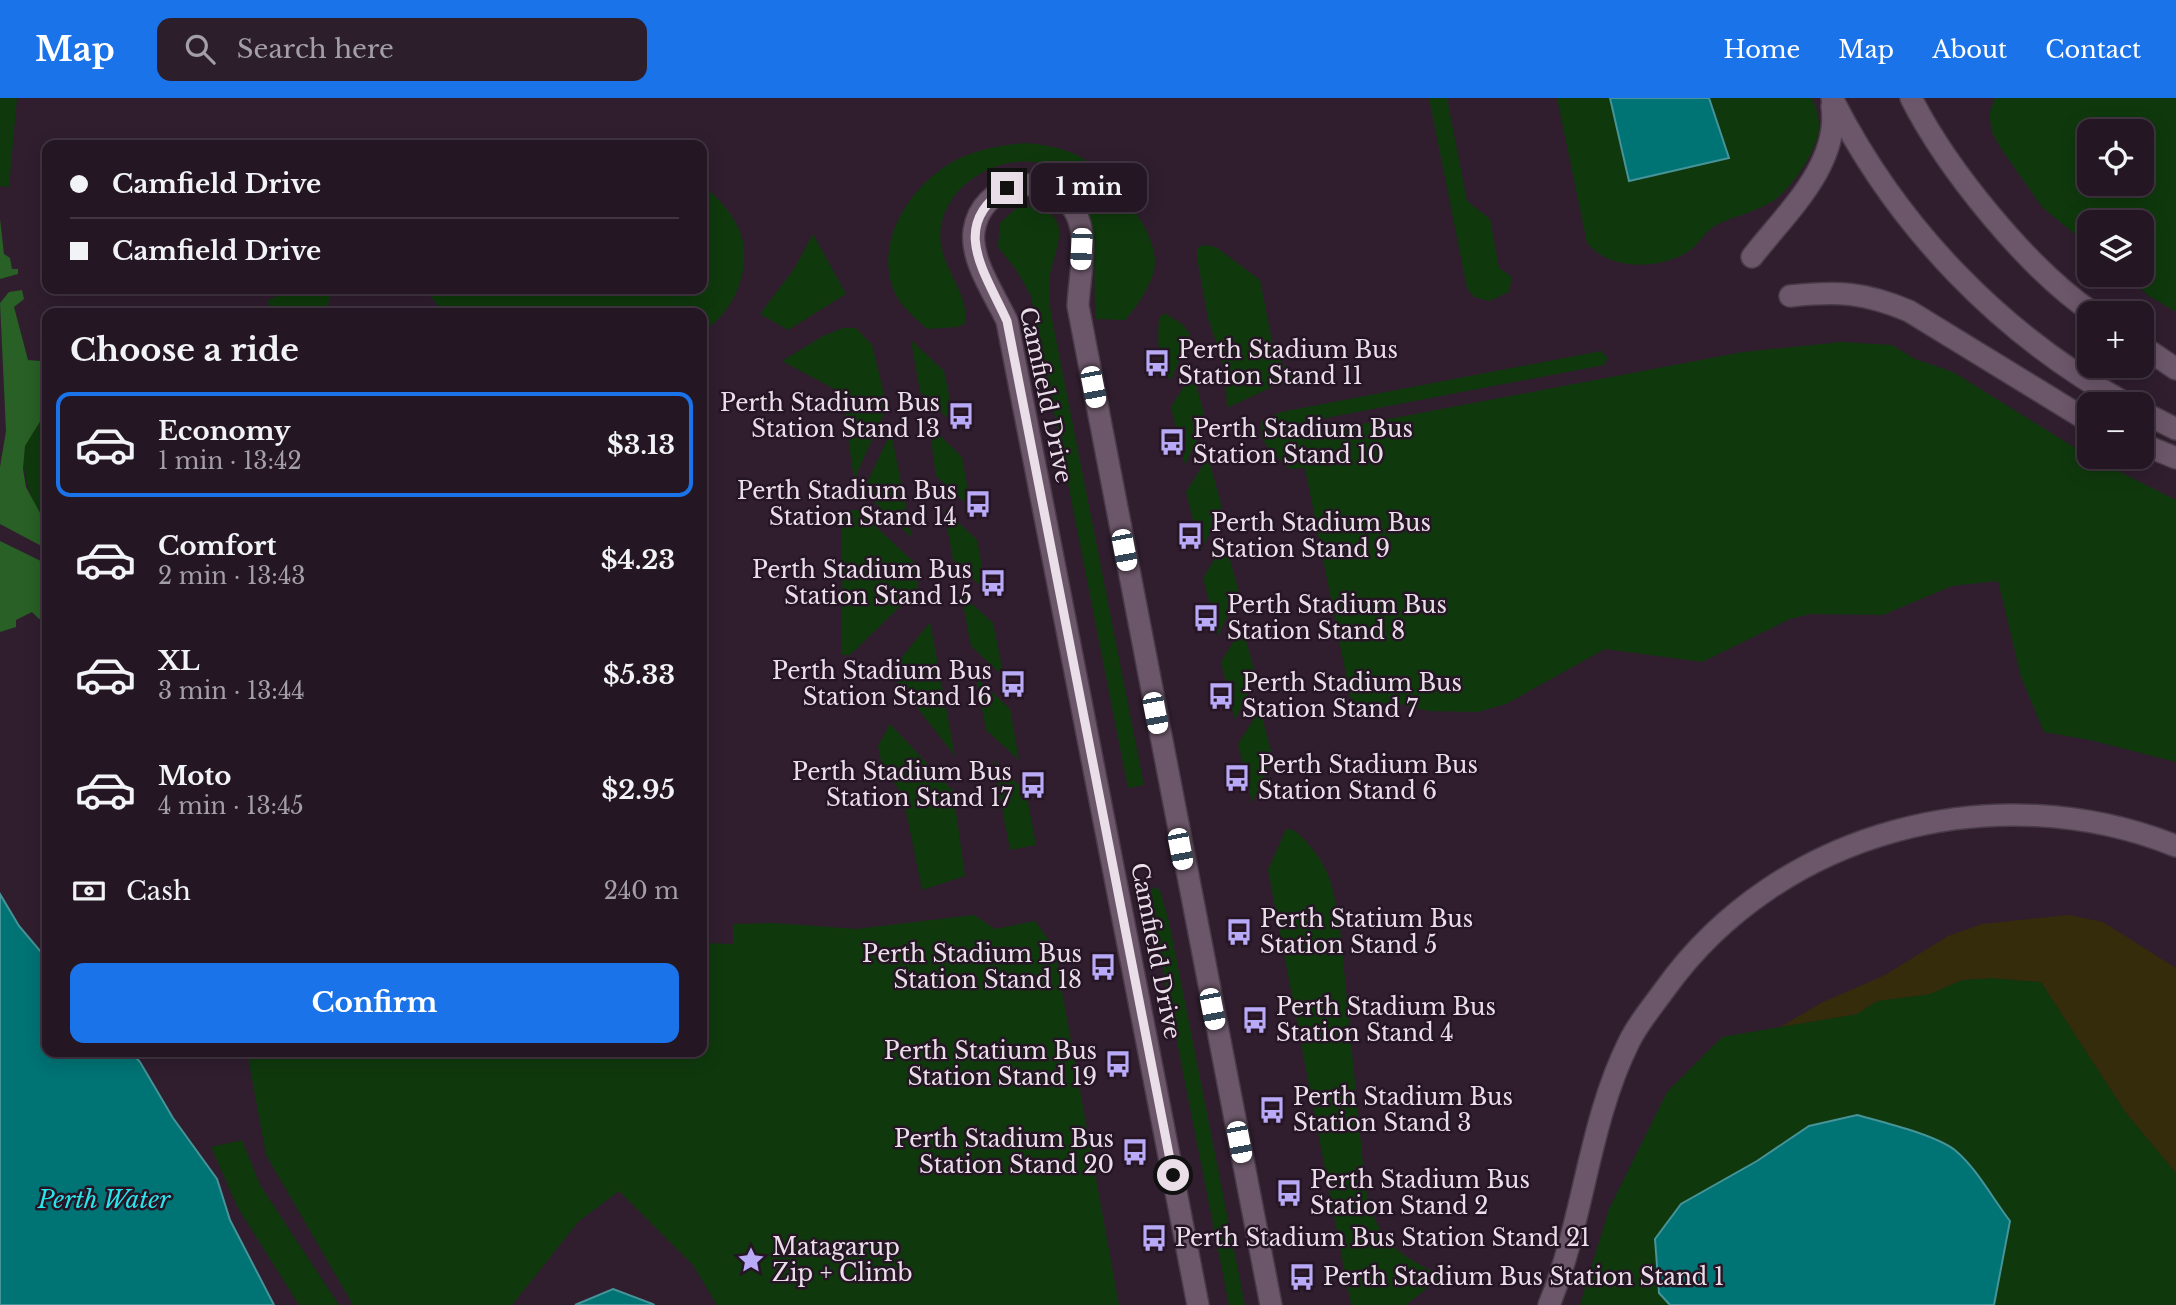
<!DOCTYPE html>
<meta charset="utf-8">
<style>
:root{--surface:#241623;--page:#2c1f2b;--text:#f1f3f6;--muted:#a39fa6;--line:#413541;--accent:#1a73e8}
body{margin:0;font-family:"Libre Baskerville",serif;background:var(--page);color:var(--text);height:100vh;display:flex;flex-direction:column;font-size:26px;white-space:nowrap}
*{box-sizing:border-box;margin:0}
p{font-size:23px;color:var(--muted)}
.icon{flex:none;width:38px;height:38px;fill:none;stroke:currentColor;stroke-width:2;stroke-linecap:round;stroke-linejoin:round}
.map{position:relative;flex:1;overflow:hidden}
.sheet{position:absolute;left:42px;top:210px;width:665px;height:749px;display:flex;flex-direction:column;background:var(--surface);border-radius:14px;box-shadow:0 4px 18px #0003,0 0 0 2px var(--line)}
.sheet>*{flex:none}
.top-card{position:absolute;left:42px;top:42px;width:665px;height:154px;border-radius:14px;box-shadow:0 4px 18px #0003,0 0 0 2px var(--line);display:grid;align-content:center;height:154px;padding:0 28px;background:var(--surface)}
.fabs{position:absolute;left:2077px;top:21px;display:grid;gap:14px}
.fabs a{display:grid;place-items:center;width:77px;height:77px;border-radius:14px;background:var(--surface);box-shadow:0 4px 18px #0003,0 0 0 2px var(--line);font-size:35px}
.end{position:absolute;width:32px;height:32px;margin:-16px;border:9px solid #eadee9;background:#111;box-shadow:0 0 0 4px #111}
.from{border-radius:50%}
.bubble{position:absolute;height:49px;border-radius:14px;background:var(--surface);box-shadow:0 4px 18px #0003,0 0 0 2px var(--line);font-size:23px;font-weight:700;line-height:49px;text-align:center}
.car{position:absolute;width:21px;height:42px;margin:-21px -10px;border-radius:9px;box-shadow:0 0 5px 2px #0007;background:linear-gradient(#fff 24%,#345 0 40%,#fff 0 76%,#345 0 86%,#fff 0)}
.top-card b{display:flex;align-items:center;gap:24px;height:66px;font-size:26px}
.top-card b+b{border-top:2px solid var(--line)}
.top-card i{width:18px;height:18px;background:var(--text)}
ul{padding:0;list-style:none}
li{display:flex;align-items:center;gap:21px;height:105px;margin:0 14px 10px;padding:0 14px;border:4px solid transparent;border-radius:14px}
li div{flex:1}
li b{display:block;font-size:26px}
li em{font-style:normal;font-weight:700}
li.on{border-color:var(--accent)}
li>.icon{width:63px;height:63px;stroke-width:1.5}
h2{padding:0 28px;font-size:32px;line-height:84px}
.pay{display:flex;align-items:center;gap:18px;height:77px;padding:0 28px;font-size:26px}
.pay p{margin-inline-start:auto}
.cta{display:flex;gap:14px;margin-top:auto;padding:14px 28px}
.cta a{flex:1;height:80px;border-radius:14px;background:var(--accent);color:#fff;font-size:28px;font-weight:700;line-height:80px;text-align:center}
header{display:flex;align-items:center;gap:42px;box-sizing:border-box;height:98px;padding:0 35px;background:var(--accent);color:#fff}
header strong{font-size:33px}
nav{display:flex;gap:38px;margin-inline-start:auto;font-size:24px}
.search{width:490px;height:63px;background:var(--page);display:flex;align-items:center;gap:18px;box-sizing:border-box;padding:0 24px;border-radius:14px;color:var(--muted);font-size:26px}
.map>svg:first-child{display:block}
</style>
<header>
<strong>Map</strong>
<div class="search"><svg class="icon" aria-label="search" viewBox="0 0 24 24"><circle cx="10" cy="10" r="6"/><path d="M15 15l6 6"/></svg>Search here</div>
<nav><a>Home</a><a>Map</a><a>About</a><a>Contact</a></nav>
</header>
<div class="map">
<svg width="2176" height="1207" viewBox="0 0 2176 1207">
<rect width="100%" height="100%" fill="#301e2f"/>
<!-- green -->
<g fill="#0f390d" fill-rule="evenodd">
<polygon points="0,0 17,0 9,89 0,88"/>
<polygon points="1429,0 1447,0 1467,103 1490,121 1499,170 1512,179 1509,194 1489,203 1474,199 1467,190"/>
<path d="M 1557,0 L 1812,0 C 1817,11 1821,25 1818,37 C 1813,58 1791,91 1773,103 C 1756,114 1735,118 1718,126 C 1704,133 1699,148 1686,155 C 1656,172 1609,172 1587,145 Z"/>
<path d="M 1995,0 L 2176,0 L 2176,214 L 2149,198 L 2126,177 L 2142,177 L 2142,124 L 2090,124 L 2089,148 L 2042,109 L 2000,49 L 1992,34 L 1989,16 ZM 2090,33 L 2142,33 L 2142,86 L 2090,86 Z"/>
<path d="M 1027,45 C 1045,47 1064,50 1079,58 C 1109,76 1166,138 1153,176 C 1148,191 1136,210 1125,222 L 1096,221 C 1092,186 1100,124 1081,94 C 1046,36 951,68 941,128 C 935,166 968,189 966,225 L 957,229 L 927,231 C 917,221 901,209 895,195 C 873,147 908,91 949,66 C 972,52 1001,47 1027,45 Z"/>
<path d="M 702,86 C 719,101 738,120 743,144 C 749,178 732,216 702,234 L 702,215 L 445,215 L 424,191 L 702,191 Z"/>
<path d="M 1033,108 C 1075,119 1055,149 1050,177 C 1048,190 1049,202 1051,216 L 1144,687 L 1128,690 L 1031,198 L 1017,173 L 998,149 L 1000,125 L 1015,111 Z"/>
<polygon points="813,136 846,196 788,232 760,216 794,171"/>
<polygon points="1202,147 1216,149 1260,182 1273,248 1283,266 1300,285 1276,287 1227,310 1225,273 1208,220 1197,160 1197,151"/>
<polygon points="294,191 333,191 325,215 270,215 268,202"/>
<path d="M 1165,215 L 1183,227 L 1190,236 L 1171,282 C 1156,268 1158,238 1159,220 Z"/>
<polygon points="843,230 856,230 872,247 887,308 854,382 842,295 782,263 823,238"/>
<polygon points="911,242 944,273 955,327 920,294"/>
<path d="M 1841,244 L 1892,247 L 1915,261 L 1953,274 L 2090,359 L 2176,402 L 2176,664 L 2090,642 L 2044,634 L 2021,579 L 1998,483 L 1952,488 L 1883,517 L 1810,516 L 1790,521 L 1702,564 L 1605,551 L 1506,606 L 1478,614 L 1429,613 L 1395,605 L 1356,606 L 1351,602 L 1305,370 L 1290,371 C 1277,359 1255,343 1262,323 L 1281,314 L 1601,253 L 1608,260 L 1604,267 L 1289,327 L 1299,338 L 1743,254 Z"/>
<polygon points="1193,274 1206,324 1185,367 1171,309"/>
<path d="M 47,312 L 47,428 C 24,394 9,344 47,312 Z"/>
<polygon points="929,327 962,359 971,410 936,378"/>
<polygon points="891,334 912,440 863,393"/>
<polygon points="1208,359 1222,409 1201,453 1186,394"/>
<polygon points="944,411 977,442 987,494 953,462"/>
<polygon points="842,412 858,412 917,467 918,491 850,557 841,557"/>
<polygon points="1225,444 1239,494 1218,538 1203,480"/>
<polygon points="961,496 993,525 1004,579 971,548"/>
<polygon points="930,524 955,658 894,580 895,568"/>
<polygon points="1242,529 1256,578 1235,622 1221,564"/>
<polygon points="976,579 1010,611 1019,662 986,632"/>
<polygon points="1260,611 1273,661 1252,705 1238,646"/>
<polygon points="890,626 953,693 965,778 922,792 903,698 882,667 878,648"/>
<polygon points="993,662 1026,694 1036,747 1010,752"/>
<path d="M 1286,731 C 1296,731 1301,738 1308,746 C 1329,768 1333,790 1339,820 L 1365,1087 C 1375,1140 1395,1156 1442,1178 L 1406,1207 L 1351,1207 L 1268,772 Z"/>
<polygon points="1154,789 1160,792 1169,824 1245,1207 1229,1207 1151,812 1149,795"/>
<polygon points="974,817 995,831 1035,823 1054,849 1119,1207 717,1207 693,1167 619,1093 579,1123 512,1207 353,1207 266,1057 247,954 702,954 702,845 733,846 733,826 774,825 856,831"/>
<polygon points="1991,880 2041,884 2126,1015 2176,1075 2176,1207 1580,1207 1609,1111 1667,994 1722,939 1857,916 1877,903 1930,896 1962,882"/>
<polygon points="242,1042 260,1087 339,1207 299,1207 238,1110 211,1049"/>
</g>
<!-- forest -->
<g fill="#286025">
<polygon points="0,121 4,156 10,160 12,171 18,171 18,176 0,181"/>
<polygon points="22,192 24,201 14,209 28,262 41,263 44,271 40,276 47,295 47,312 25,348 23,371 26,389 47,428 47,451 0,426 0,369 6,333 0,205 9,194"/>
<polygon points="0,443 47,466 47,516 39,521 32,514 16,522 16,529 0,534"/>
</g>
<!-- sand -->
<polygon fill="#342c0b" points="2069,817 2103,824 2176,870 2176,1075 2126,1015 2041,884 1991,880 1962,882 1930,896 1877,903 1857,916 1780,929 1823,904 1885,877 1948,838 1982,826"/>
<!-- water -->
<g fill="#007375" stroke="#469398" stroke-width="2">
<polygon points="1610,0 1709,0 1729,60 1629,83"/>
<polygon points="0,796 19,828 47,861 47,954 131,954 140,964 173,1020 217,1081 230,1122 274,1207 0,1207"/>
<path d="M 1857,1017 C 1882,1024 1937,1037 1956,1053 C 1977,1071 1993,1101 2010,1123 L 1994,1207 L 1670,1207 L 1659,1195 L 1655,1141 L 1681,1106 L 1757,1063 L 1809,1028 Z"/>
<polygon points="613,1191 653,1206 654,1207 575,1207"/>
</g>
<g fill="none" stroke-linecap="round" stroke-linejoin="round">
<defs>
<g id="minor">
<path d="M 1832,0 C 1897,129 2000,236 2127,306"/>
<path d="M 1911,0 C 1947,71 2027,170 2093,215"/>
<path d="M 1752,159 C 1786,115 1840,67 1832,8"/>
<path d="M 1790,198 C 1838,193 1864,194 1909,213 L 2090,324"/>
<polyline points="2142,248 2176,271"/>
<polyline points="2142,314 2176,331"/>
<polyline points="2142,346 2176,360"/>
<path d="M 1198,1207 L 1007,223 C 995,197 970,162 974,133 C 981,83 1048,70 1074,112 C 1090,137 1079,180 1078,208 L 1271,1207"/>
<path d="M 1549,1207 C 1584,1122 1588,1026 1629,944 C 1638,925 1653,908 1665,891 C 1779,732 1996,676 2176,748"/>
</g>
</defs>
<!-- minor casing -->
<use href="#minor" stroke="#4a3b49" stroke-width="24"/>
<!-- minor -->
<use href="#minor" stroke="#6c576a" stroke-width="21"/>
</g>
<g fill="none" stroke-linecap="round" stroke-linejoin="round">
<!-- route -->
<path stroke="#eadee9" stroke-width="9" d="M 1007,90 C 948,127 985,174 1007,223 L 1173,1077"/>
</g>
<!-- icons -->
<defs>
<symbol id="bus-bare" viewBox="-9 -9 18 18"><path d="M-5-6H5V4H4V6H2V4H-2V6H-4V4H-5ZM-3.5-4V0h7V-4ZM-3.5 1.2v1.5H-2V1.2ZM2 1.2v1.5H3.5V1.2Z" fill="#b9aaf7" stroke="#261525" stroke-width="2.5" paint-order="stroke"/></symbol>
<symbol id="sight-bare" viewBox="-9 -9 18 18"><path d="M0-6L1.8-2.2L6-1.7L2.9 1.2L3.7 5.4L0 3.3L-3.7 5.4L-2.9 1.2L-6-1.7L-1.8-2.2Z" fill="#b9aaf7" stroke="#261525" stroke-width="2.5" paint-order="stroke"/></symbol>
</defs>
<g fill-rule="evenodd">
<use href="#bus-bare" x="1138" y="246" width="38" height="38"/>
<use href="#bus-bare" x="942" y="299" width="38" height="38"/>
<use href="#bus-bare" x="1153" y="325" width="38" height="38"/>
<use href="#bus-bare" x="959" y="387" width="38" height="38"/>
<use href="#bus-bare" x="1171" y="419" width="38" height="38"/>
<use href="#bus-bare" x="974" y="466" width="38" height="38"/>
<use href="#bus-bare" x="1187" y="501" width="38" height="38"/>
<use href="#bus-bare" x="994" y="567" width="38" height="38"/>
<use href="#bus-bare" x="1202" y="579" width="38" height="38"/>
<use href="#bus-bare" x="1218" y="661" width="38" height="38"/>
<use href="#bus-bare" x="1014" y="668" width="38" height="38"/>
<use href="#bus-bare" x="1220" y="815" width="38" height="38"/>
<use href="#bus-bare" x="1084" y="850" width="38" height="38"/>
<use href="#bus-bare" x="1236" y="903" width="38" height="38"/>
<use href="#bus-bare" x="1099" y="947" width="38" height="38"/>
<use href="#bus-bare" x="1253" y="993" width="38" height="38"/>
<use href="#bus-bare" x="1116" y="1035" width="38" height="38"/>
<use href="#bus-bare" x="1270" y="1076" width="38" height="38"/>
<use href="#bus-bare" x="1135" y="1121" width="38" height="38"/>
<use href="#sight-bare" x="732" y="1143" width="38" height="38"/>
<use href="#bus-bare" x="1283" y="1160" width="38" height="38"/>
</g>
<g text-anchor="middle" stroke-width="5" stroke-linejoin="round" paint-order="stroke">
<!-- poi labels -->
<g font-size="23" fill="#eadee9" stroke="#261525" text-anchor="start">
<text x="1178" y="260">Perth Stadium Bus<tspan x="1178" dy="26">Station Stand 11</tspan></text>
<text x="940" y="313" text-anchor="end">Perth Stadium Bus<tspan x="940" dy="26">Station Stand 13</tspan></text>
<text x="1193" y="339">Perth Stadium Bus<tspan x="1193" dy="26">Station Stand 10</tspan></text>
<text x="957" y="401" text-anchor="end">Perth Stadium Bus<tspan x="957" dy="26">Station Stand 14</tspan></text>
<text x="1211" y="433">Perth Stadium Bus<tspan x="1211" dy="26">Station Stand 9</tspan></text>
<text x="972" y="480" text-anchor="end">Perth Stadium Bus<tspan x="972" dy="26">Station Stand 15</tspan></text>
<text x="1227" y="515">Perth Stadium Bus<tspan x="1227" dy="26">Station Stand 8</tspan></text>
<text x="992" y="581" text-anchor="end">Perth Stadium Bus<tspan x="992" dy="26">Station Stand 16</tspan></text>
<text x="1242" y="593">Perth Stadium Bus<tspan x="1242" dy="26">Station Stand 7</tspan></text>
<text x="1258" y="675">Perth Stadium Bus<tspan x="1258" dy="26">Station Stand 6</tspan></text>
<text x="1012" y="682" text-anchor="end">Perth Stadium Bus<tspan x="1012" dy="26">Station Stand 17</tspan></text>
<text x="1260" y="829">Perth Statium Bus<tspan x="1260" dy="26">Station Stand 5</tspan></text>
<text x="1082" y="864" text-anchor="end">Perth Stadium Bus<tspan x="1082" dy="26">Station Stand 18</tspan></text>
<text x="1276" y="917">Perth Stadium Bus<tspan x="1276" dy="26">Station Stand 4</tspan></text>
<text x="1097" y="961" text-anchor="end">Perth Statium Bus<tspan x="1097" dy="26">Station Stand 19</tspan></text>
<text x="1293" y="1007">Perth Stadium Bus<tspan x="1293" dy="26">Station Stand 3</tspan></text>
<text x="1114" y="1049" text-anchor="end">Perth Stadium Bus<tspan x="1114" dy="26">Station Stand 20</tspan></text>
<text x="1310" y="1090">Perth Stadium Bus<tspan x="1310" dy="26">Station Stand 2</tspan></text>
<text x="1175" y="1148">Perth Stadium Bus Station Stand 21</text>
<text x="772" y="1157">Matagarup<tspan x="772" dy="26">Zip + Climb</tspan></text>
<text x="1323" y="1187">Perth Stadium Bus Station Stand 1</text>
</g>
<!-- street labels -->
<g font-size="23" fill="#eadee9" stroke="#261525">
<text transform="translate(1046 297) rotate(78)" y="8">Camfield Drive</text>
<text transform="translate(1156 853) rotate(79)" y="8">Camfield Drive</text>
</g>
<!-- water labels -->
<g font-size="24" font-style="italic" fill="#27e5e9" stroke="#261525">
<text x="104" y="1110">Perth Water</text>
</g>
</g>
</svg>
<div class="fabs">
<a><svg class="icon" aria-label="locate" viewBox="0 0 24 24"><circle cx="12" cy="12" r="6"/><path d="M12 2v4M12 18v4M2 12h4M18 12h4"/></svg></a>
<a><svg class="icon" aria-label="layers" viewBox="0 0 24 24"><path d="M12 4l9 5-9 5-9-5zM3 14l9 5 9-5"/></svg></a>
<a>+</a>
<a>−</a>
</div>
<i class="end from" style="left:1173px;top:1077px"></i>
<i class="end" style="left:1007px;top:90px"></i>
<div class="bubble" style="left:1031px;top:65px;width:116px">1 min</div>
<i class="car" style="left:1081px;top:151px;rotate:183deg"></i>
<i class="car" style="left:1093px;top:289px;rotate:169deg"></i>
<i class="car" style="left:1124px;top:452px;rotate:169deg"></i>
<i class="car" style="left:1155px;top:615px;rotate:169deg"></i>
<i class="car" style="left:1180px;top:751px;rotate:169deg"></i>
<i class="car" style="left:1212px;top:911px;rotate:169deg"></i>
<i class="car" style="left:1239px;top:1044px;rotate:169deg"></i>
<div class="top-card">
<b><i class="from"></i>Camfield Drive</b>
<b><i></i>Camfield Drive</b>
</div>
<section class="sheet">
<h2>Choose a ride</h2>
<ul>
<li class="on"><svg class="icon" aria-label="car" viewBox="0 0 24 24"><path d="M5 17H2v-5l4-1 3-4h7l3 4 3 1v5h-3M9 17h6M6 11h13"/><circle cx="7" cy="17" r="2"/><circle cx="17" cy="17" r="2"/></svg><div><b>Economy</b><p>1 min · 13:42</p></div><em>$3.13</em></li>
<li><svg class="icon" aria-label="car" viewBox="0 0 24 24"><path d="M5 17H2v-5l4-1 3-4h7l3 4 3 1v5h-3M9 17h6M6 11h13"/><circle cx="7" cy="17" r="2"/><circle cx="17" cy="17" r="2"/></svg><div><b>Comfort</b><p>2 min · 13:43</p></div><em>$4.23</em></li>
<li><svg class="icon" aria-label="car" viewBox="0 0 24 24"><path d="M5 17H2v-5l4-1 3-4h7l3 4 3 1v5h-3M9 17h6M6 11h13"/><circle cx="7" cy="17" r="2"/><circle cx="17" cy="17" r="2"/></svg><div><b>XL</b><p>3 min · 13:44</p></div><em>$5.33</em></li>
<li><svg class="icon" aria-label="car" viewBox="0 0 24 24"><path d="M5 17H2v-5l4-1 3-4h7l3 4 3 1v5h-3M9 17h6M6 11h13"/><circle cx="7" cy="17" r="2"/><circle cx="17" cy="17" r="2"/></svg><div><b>Moto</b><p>4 min · 13:45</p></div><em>$2.95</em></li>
</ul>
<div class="pay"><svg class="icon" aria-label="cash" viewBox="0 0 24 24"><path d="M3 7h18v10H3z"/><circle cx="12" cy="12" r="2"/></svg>Cash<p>240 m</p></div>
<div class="cta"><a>Confirm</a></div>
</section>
</div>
